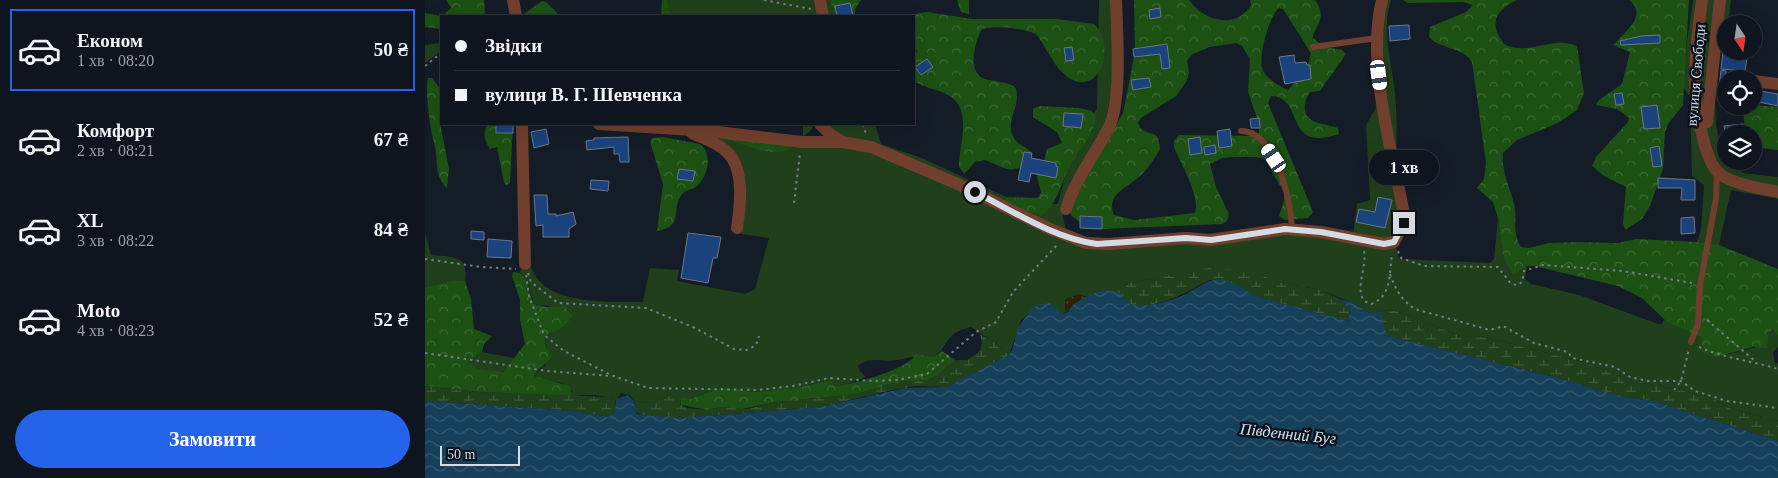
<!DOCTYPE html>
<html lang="uk">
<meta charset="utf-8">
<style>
:root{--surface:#0f151e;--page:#181e27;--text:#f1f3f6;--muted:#9b9fa4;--line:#2f343c;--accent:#2563eb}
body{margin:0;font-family:"Times New Roman",serif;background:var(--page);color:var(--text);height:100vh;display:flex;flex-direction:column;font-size:19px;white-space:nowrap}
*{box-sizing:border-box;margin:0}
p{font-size:16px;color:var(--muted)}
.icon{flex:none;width:28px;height:28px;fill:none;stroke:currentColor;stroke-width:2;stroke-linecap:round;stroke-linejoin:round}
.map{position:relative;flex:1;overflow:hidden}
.side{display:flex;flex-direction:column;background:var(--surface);width:425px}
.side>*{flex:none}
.banner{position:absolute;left:15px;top:15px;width:475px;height:110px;border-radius:0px;box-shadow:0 5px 20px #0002,0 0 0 1px var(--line);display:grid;align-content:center;height:110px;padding:0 15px;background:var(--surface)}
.needle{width:32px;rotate:167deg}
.controls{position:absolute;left:1292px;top:15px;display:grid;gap:10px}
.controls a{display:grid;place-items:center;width:45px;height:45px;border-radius:50%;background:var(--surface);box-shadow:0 5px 20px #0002,0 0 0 1px var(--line);font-size:25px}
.scale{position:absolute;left:15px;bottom:12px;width:80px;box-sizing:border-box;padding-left:5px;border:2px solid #d5dbe3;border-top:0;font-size:14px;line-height:18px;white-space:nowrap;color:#d5dbe3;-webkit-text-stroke:4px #0c131e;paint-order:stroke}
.end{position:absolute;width:22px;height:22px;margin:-11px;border:6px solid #d5dbe3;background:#111;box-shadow:0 0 0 2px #111}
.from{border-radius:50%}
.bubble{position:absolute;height:35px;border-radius:18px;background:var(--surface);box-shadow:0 5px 20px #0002,0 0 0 1px var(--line);font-size:16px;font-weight:700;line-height:35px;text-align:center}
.car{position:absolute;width:15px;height:30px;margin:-15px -8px;border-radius:6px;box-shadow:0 0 4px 1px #0007;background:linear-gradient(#fff 24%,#345 0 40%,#fff 0 76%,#345 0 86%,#fff 0)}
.banner b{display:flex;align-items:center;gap:18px;height:48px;font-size:19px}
.banner b+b{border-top:1px solid var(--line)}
.banner i{width:12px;height:12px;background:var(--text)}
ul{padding:9px 0 0;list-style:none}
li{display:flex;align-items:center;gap:15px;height:82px;margin:0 10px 8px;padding:0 5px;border:2px solid transparent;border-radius:0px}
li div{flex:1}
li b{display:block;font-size:19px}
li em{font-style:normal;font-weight:700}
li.current{border-color:var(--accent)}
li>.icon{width:45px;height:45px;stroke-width:1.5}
.button{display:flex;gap:10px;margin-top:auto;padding:10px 15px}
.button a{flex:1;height:58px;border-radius:30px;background:var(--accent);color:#fff;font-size:20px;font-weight:700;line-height:58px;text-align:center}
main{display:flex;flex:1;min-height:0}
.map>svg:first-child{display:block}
</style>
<main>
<section class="side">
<ul>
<li class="current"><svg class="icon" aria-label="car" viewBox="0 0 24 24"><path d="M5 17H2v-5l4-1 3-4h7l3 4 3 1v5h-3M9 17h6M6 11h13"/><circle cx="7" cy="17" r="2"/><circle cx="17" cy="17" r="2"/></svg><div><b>Економ</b><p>1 хв · 08:20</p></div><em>50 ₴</em></li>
<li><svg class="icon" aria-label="car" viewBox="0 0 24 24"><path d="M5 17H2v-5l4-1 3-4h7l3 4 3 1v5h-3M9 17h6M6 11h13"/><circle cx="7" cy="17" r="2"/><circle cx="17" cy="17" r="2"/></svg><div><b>Комфорт</b><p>2 хв · 08:21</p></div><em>67 ₴</em></li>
<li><svg class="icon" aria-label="car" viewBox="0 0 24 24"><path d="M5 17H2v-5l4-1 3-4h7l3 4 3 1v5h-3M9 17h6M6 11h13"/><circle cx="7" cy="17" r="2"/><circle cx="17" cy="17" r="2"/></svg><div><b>XL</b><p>3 хв · 08:22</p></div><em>84 ₴</em></li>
<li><svg class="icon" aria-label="car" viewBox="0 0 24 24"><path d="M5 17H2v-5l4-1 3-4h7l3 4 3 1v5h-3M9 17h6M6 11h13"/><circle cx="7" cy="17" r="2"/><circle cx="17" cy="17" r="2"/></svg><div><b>Moto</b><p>4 хв · 08:23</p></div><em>52 ₴</em></li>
</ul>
<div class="button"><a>Замовити</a></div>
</section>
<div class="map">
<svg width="1353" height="478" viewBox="0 0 1353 478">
<defs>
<pattern id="forest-crowns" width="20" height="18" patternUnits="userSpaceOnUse" patternTransform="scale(1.25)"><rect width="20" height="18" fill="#1c5113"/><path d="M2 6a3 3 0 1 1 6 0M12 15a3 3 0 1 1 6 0" fill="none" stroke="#3c6935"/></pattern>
<pattern id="wetland-marsh" width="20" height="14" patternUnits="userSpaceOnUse" patternTransform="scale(1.25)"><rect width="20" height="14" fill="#20401b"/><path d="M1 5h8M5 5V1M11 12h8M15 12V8" fill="none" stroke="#405b3c"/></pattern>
<pattern id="sand-dots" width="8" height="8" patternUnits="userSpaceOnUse" patternTransform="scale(1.25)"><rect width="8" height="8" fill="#2a2202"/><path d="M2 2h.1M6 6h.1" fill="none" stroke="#484227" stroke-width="1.8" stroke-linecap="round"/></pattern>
<pattern id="water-waves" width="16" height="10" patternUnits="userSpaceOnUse" patternTransform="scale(1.25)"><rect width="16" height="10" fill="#163f5a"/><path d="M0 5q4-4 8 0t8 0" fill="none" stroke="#375a72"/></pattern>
</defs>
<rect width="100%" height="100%" fill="#141c28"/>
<!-- grass -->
<g fill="#20401b">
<polygon points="242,0 391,0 395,16 246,16"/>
<polygon points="398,0 408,0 412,16 402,16"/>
<polygon points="674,0 686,0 689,49 686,93 680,126 636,207 641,231 419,138 398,124 450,124 456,144 499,159 609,210 622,204 633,204 645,158 654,134 672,109"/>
<path d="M 960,0 L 966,0 C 956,29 967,64 970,93 C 972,115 972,137 971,160 L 955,72 Z"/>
<polygon points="1268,0 1306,0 1303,21 1298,22 1290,98 1291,124 1297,158 1318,173 1353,177 1353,199 1306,190 1294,245 1272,242 1276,230 1279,185 1267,176 1265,97 1256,84"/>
<polygon points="16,43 16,51 0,63 0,45"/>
<polygon points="955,101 977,216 963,241 928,235 932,204 945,200 941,125"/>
<polygon points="378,124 389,124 386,130 378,137"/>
<path d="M 275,134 L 440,150 L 663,245 L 843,232 L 971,246 L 974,259 L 1065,263 L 1069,259 L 1073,218 L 1078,257 L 1087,274 L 1091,274 L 1102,266 L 1100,279 L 1106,284 L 1154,295 L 1233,324 L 1237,324 L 1239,320 L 1275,337 L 1278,349 L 1296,356 L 1333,347 L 1339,349 L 1345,331 L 1350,331 L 1353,336 L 1353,347 L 1348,352 L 1350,364 L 1353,363 L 1353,421 L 1307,409 L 1290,400 L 1259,391 L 1209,381 L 1159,362 L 1060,337 L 1035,336 L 972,311 L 961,310 L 945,313 L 926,302 L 896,290 L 854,282 L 834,274 L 730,278 L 703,283 L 689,291 L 660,297 L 638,314 L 613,305 L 596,320 L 584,355 L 571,343 L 546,327 C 517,334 527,344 508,357 C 494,355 486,357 472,360 C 458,363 446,355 433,366 L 434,370 L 441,377 L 420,385 L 410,386 L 404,380 L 376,387 L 329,392 L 296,387 L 264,399 L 241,397 L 227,403 L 209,401 L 205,395 L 196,393 L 190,401 C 178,393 162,395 147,396 L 147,391 L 137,383 L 112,378 L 110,374 L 121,365 L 122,347 L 118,340 L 146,318 L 125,306 L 109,304 L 101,277 L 94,272 L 105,262 C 113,306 184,302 218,302 L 225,268 L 254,270 L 252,281 L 320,294 L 330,289 L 344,238 L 311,233 L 315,171 Z"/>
<path d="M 0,232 L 6,255 C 27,257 44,255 40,281 L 27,281 L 0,287 Z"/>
<path d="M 57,352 L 89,358 L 80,371 C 68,374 50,372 43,362 Z"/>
</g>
<!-- forest -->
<g fill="url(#forest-crowns)" fill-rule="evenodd">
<polygon points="21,0 59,0 60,15 17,16 26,8"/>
<polygon points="237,0 242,0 246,16 236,16"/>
<polygon points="405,0 436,0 430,9 430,16 411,16"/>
<polygon points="532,0 544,0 544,14 536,12"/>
<path d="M 709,0 L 764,0 C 778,21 812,30 826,5 L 825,0 L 890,0 C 904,20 888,26 888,38 L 899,47 L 917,50 L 921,54 L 895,91 L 885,92 C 882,96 881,99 880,104 C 877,125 901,123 913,128 L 914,134 C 857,153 881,97 846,96 L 843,103 L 888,212 L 883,218 L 860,220 L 854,216 L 859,201 L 859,192 L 840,160 L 832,157 L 808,157 L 797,158 L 785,164 L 791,187 L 804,214 L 802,221 L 797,224 L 676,229 L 659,226 L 646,215 L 645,207 L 698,113 L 710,52 ZM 854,8 L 858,9 L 886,53 L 882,68 L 863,90 C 854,85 844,81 838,71 C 832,59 844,16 854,8 ZM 811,43 L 817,46 L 825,59 L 823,92 L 834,124 L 834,133 L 829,136 L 754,135 L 749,141 L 749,147 C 755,162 776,198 770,213 L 709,220 L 689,215 C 680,193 705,187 717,174 C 724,167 730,158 735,149 C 733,129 729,137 716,129 L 713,123 L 716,118 L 751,96 L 761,82 L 764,73 L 762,61 L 766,55 L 784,47 Z"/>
<path d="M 978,0 L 1092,0 C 1069,11 1064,24 1079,44 C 1102,57 1128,35 1152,46 L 1159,93 L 1152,110 L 1133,123 L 1092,140 L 1078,153 C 1076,171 1085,187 1089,204 C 1093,220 1086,230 1096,247 L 1104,248 L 1124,243 L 1152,242 L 1193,243 L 1211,239 L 1272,242 L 1294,245 L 1353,269 L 1353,336 L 1348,330 L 1344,332 L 1342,349 L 1328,347 L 1291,357 L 1279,353 L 1275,337 L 1242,322 L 1217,298 L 1193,286 L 1109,266 L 1102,266 L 1091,274 L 1087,274 L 1078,257 L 1073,218 L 1068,202 L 1052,188 L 1059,179 L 1061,163 L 1047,62 C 1037,46 1016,50 1004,37 L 1005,27 L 1041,12 L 1048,5 L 1038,2 L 983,3 Z"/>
<path d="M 1204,0 L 1264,0 L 1258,105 L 1243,124 L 1240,132 L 1238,169 L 1225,206 L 1217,219 L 1200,230 L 1198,223 L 1201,187 L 1179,176 L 1167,166 L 1171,157 L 1203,122 L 1204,118 L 1192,109 L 1171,105 L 1174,100 L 1197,84 L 1205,52 L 1188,45 C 1199,33 1224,15 1204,0 Z"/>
<polygon points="117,1 121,2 135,16 96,16"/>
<path d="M 502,12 L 547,19 L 632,19 L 669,24 C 692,46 675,97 644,78 C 629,68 622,48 611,34 C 597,28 572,25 557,29 C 550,41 541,73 560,79 C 570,82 581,81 590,87 C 598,102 580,119 588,136 C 592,146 603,146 607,154 C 606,159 605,161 601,164 C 585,176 575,165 560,160 L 550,162 L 539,174 L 534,167 C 534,144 549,107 521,94 C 511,89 499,88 489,81 L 489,58 L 492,51 L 489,47 L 489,16 L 478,16 Z"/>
<polygon points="0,13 16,16 16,29 0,27"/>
<path d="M 3,78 L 7,78 L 16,90 L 15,123 L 24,169 L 22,188 C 8,175 14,159 9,143 C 5,127 0,92 3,78 Z"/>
<polygon points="1329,105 1353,107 1353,150 1329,147 1329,134 1320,134 1318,106"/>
<path d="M 614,106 L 654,108 L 667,111 L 671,117 C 668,135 656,147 647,162 C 637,178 633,205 616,216 L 582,203 L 579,199 L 581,197 L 609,198 L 614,197 L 616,192 L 611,173 L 619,161 L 622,149 L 637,143 L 632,132 L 608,117 L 608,109 Z"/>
<path d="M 62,124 L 88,124 L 85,183 L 81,185 L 79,182 L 72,147 L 65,149 C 59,140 58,134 62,124 Z"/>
<path d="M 238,137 L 275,144 C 288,153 283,177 272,186 C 268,190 262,189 258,193 C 244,209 261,226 232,231 L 238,184 L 225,142 L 227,138 Z"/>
<path d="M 300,138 L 371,145 C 349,162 322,144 300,138 Z"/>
<path d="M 88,272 C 106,272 102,292 109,304 L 122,307 L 138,306 L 147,314 C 145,326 129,331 120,337 L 120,344 L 126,357 C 122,365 113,367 109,376 L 145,386 L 147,396 L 54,392 L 0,386 L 0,287 L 27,281 L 40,281 L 46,299 L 49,329 L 67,336 L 59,344 L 57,352 L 43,362 L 52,369 L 78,372 L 100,344 L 95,319 L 95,300 L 87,276 Z"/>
<path d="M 517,351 L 530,360 L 513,375 L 503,380 L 472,382 L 432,394 L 352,402 L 317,409 L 297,407 L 282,410 L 257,405 L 254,401 L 256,397 L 265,399 L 296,387 L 329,392 L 376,387 L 405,380 L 410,386 C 427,385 484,369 491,354 L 508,357 Z"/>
</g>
<!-- wetland -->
<g fill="url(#wetland-marsh)">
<path d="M 790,267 L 834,274 L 854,282 L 896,290 L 915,299 L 925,310 L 923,321 L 844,301 L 827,295 L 816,286 L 784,280 C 760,293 736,308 707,305 L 689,291 L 703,283 Z"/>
<polygon points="961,310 972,311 1035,336 1060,337 1159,362 1209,381 1259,391 1290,400 1307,409 1353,421 1353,441 1229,401 1194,396 1134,378 961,336 955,311"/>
<polygon points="555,334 571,343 584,355 521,387 492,386 467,390 396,407 253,418 217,415 211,412 209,401 227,403 241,397 256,397 255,404 262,408 282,410 297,407 321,409 352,402 432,394 472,382 503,380 513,375 530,360 542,360 554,352 557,344"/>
<polygon points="0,386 55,392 183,397 190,401 191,408 188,415 184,417 149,411 0,401"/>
</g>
<!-- sand -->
<polygon fill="url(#sand-dots)" points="654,294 663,297 640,311 640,299"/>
<!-- water -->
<path fill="url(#water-waves)" d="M 795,279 L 816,286 L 827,295 L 923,321 L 925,310 L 915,299 L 926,302 L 945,313 L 955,311 L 962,336 L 1134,378 L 1194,396 L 1229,401 L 1353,441 L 1353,478 L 0,478 L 0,401 L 149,411 L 184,417 L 190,412 L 191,399 L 203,395 L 208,400 L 212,414 L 253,418 L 396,407 L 480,388 L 521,387 L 584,355 L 587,350 L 593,327 L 606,310 L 613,305 L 624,303 L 638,314 L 643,312 C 649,299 678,287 692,292 C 698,294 701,302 707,305 C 722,307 742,302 757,296 C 771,290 779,280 795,279 Z"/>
<!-- building -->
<g fill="#1a427c" stroke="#6d7785">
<polygon points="425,3 428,16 412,16 410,6"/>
<polygon points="735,8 736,17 725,19 724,10"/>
<polygon points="984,25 985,39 965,41 964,26"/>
<polygon points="1235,35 1235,43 1196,45 1195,41 1216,36"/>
<polygon points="742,44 745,68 737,69 735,54 709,57 708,49"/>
<polygon points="647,47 649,60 641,61 639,48"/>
<polygon points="1298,51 1323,51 1320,71 1296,69"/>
<polygon points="869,55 870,63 881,62 882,65 885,65 886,79 860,84 854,57"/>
<polygon points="502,59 508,67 496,75 490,67"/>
<polygon points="1296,70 1301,71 1301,99 1293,97"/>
<polygon points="724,78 726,87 708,90 706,80"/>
<polygon points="1329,90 1353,94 1353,106 1329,101"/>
<polygon points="1197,93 1199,104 1191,105 1189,94"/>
<polygon points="1232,105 1235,128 1219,129 1216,107"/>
<polygon points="639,113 658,114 656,128 638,126"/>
<polygon points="834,118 835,128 826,128 825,119"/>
<rect x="71" y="124" width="17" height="9"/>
<polygon points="1318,124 1319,134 1300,134 1299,126"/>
<polygon points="121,129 124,144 109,148 106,132"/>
<polygon points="805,129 807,146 794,148 792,131"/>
<polygon points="203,137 204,162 195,162 194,154 189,154 189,147 162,150 161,141 169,140 169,138"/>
<polygon points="775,137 777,153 765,155 763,139"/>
<polygon points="790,145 791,153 780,155 779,147"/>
<polygon points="1234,146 1237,166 1228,167 1225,148"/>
<polygon points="599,152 607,153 606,158 631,163 631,166 633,167 631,178 606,173 604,182 593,180"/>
<polygon points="254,169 270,171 268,181 252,179"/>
<polygon points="1233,178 1270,180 1270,200 1256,200 1257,188 1233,188"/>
<polygon points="166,180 184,181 183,191 165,189"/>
<polygon points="109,195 122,195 123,214 131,214 131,216 148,212 151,224 144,229 144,237 118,237 118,225 111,226"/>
<polygon points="953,197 967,200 960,228 931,222 934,209 950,212"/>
<polygon points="655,216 677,217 677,229 655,228"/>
<polygon points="1269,217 1270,233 1256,234 1256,218"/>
<polygon points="46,231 59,232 59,240 46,239"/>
<polygon points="263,233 296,237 292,258 288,258 283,283 256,278"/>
<polygon points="63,239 87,241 86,258 62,257"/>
</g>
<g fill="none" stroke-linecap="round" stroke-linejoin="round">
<!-- path -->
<g stroke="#757c86" stroke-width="2" stroke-dasharray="2.5 4" stroke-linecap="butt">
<polyline points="339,0 386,9"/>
<polyline points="0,66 16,53"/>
<polyline points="438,124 441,134"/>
<polyline points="369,203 375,153"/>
<path d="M 939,251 C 942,267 930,288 939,301 L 946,304 C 967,297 964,273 967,255"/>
<polyline points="973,251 976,258 999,266 1073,267 1086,284 1093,285 1097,282 1099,271 1118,265 1198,271 1267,283"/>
<polyline points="0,259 56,267 91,269"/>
<polyline points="103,273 106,282 133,303 221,308 268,327 309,349 322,350 331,345 334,336"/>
<path d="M 965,274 C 971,290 976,300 990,309 L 1065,330 L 1078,326 L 1109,343 L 1143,352 L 1147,358 L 1190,367 L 1205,377 L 1223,381 L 1256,381 L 1270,391 L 1302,401 L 1353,408"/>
<polyline points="101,275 104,296 119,335 139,351 186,375 223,388 333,390 368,386 404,378 449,381 472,380 502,374 551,332 571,322 588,292 633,244"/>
<polyline points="1282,320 1330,361"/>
<path d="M 1274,347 C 1299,358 1327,361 1353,369"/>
<polyline points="0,353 122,371 186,376"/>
<polyline points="1249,390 1256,381 1264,349"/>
</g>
<!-- lane -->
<g stroke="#713f2d" stroke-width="6">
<polyline points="888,47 952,38"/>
<path d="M 816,131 C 851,131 866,201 867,229"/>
<polyline points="1266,342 1273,324 1275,285 1291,199 1292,171"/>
</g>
<!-- street -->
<g stroke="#713f2d" stroke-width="12">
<polyline points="88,0 91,16"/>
<polyline points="395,0 398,16"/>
<path d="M 1277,0 C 1274,25 1270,50 1270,76 C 1270,98 1277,160 1295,174 C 1310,185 1335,188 1353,192"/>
<polyline points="1329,81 1353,84"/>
<polyline points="1282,122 1295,0"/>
<polyline points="97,124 100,264"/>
<path d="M 174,124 L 284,131 L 377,142 L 418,142 L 446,147 L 535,185 L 625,229 L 661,243 L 684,244 L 761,238 L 785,240 L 860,229 L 896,232 L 959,244 L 969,242 L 979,223 L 979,214 C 967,150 941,64 957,0"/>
<polyline points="395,124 406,135 416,141"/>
<path d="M 267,133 C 280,139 299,145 307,158 C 319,176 315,207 312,228"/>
<path d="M 641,209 C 651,178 670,155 684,127 C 697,101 692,30 691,0"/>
</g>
</g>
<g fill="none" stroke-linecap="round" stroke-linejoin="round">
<!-- route -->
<path stroke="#d5dbe3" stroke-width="6" d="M 550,192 C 588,211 630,239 672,244 L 761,238 L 786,240 L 860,229 L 896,232 L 959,244 L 969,242 L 979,223"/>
</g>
<g text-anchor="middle" stroke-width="5" stroke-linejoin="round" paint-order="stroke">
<!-- street labels -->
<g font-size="15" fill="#d5dbe3" stroke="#0c131e">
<text transform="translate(1271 75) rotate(-85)" y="5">вулиця Свободи</text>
</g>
<!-- water labels -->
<g font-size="16" font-style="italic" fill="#d1e4f2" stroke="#0c131e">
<text transform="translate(863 433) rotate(6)" y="6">Південний Буг</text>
</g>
</g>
</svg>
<div class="controls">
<a><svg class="needle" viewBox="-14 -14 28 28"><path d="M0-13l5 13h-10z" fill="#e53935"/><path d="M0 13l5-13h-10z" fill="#9b9fa4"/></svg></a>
<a><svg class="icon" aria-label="locate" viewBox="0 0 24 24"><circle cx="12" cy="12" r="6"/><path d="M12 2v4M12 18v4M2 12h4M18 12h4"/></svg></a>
<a><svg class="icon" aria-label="layers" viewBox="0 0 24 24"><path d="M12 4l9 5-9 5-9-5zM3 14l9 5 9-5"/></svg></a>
</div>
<div class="scale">50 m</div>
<i class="end from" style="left:550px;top:192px"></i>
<i class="end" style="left:979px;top:223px"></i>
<div class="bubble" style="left:944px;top:150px;width:70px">1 хв</div>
<i class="car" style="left:954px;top:75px;rotate:173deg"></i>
<i class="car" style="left:849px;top:158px;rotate:326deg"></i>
<div class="banner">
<b><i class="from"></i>Звідки</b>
<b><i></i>вулиця В. Г. Шевченка</b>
</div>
</div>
</main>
